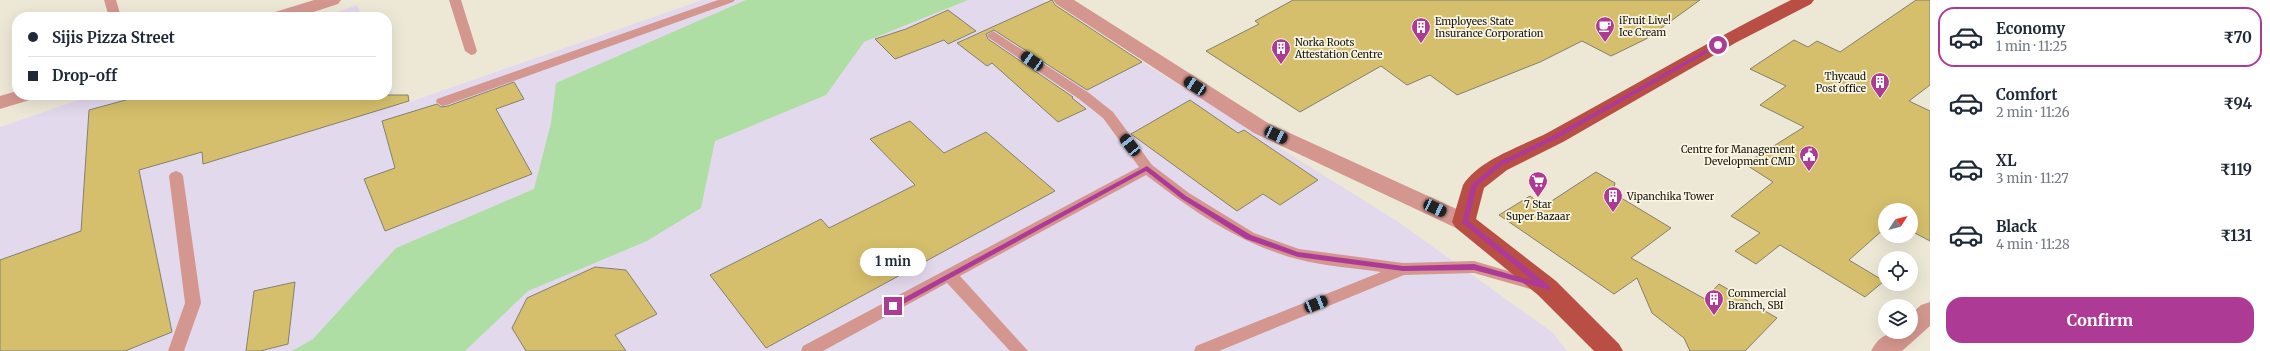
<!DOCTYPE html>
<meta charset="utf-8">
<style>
:root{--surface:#fff;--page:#f6f6f7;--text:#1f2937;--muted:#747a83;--line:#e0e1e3;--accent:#ad3b96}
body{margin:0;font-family:Merriweather,serif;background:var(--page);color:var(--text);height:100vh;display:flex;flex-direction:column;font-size:15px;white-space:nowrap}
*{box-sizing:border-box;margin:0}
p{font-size:13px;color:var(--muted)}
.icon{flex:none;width:22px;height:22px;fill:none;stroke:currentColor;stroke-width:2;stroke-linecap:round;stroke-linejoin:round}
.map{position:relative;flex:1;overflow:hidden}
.sheet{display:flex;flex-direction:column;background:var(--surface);width:340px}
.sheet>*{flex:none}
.guide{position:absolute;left:12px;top:12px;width:380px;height:88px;border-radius:16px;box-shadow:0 4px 16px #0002;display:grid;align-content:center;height:88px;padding:0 16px;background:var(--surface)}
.needle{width:26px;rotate:54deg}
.controls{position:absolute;left:1878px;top:203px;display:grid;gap:8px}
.controls a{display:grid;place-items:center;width:40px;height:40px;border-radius:50%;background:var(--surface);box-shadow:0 4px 16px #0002;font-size:20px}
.end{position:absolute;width:18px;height:18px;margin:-9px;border:5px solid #ad3b96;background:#fff;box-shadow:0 0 0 2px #fff}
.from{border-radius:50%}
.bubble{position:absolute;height:28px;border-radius:14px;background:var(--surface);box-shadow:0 4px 16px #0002;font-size:13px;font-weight:700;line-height:28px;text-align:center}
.car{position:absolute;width:12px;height:24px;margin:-12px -6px;border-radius:5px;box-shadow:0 0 3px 1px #0007;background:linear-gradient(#222 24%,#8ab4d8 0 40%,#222 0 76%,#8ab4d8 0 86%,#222 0)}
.guide b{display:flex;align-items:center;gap:14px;height:38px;font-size:15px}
.guide b+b{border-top:1px solid var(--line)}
.guide i{width:10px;height:10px;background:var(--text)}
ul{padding:7px 0 0;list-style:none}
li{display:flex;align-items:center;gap:12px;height:60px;margin:0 8px 6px;padding:0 8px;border:2px solid transparent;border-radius:16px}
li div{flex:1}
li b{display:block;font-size:15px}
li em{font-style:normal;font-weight:700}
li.active{border-color:var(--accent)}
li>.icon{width:36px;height:36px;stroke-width:1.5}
.button{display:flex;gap:8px;margin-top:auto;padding:8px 16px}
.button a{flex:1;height:46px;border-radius:16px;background:var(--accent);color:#fff;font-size:16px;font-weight:700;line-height:46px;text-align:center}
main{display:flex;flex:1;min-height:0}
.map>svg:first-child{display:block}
</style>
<main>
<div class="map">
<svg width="1930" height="351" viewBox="0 0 1930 351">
<rect width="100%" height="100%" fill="#ede8d6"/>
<!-- commercial -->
<g fill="#e3d9ed">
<polygon points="702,0 1043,0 1397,221 1552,332 1567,351 0,351 0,127 93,95 387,95 387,80 398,106"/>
<polygon points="357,5 362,17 323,17"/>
</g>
<!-- green -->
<polygon fill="#afdea4" points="746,0 968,0 864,42 826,95 715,141 701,208 647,241 528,291 465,351 292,351 313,339 396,248 534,189 551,123 556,83"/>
<!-- building -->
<g fill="#d5bf6c" stroke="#84806f">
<polygon points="1052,0 1055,5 1142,62 1087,90 994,30 986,34 988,39 1073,97 1072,98 1086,109 1058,122 992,63 987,66 957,43"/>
<polygon points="1293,0 1700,0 1646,39 1611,56 1582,41 1540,62 1457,95 1430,75 1407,85 1381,66 1300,112 1206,51 1259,24 1255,21"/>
<polygon points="1916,0 1930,0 1930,85 1909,101 1930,111 1930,241 1911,231 1911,210 1885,210 1885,228 1849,260 1884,281 1865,297 1780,245 1756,264 1735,251 1760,233 1731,216 1773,182 1745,164 1804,127 1760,105 1786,86 1750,69 1794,40 1808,47 1817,41 1840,52"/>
<polygon points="948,10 976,31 948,44 944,40 895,59 875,39 906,29"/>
<polygon points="514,82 524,99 496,109 532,174 385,231 364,179 395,168 382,121 437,104 441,107 448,106"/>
<polygon points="144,95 408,95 409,101 203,164 202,152 139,170 172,332 125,351 0,351 0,260 81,231 89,110"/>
<polygon points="1190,100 1238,133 1244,130 1318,180 1280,205 1263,194 1237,211 1131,134"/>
<polygon points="910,121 944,153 986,132 1055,191 766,348 710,275 821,219 829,228 915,185 870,139"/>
<polygon points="1596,172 1615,183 1613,193 1671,228 1631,258 1705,299 1719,284 1777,318 1745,351 1690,351 1684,338 1652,313 1637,278 1614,294 1499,215 1530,196 1544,206"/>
<polygon points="595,267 626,270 657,314 615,335 626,351 526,351 512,328 527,298"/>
<polygon points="295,282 288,344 260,351 246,351 254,291"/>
</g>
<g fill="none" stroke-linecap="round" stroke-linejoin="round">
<!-- lane -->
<g fill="#d4978f" fill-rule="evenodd">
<polygon points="104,0 116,0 121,17 109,17"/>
<polygon points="449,0 461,0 477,51 475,54 471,55 465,51"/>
<polygon points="718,0 735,0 733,2 447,105 442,106 436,102 437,99"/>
<path d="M 993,31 L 1089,93 L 1113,112 L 1152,165 L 1189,193 L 1254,233 L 1299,249 L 1403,263 L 1474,261 L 1542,281 L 1545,285 L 1542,289 L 1537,291 L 1474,273 L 1404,275 L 1219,351 L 1194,351 L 1196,346 L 1381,272 C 1354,268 1324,266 1297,259 C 1240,244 1191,210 1146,175 L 960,276 L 1028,351 L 1010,351 L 947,283 L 823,351 L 801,351 L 803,346 L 1139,167 L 1103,118 L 1079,99 L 989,38 L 987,35 Z"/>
<polygon points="176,171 181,173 183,176 201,303 184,351 168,351 185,303 169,176 171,173"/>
</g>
<!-- street -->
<g fill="#d4978f" fill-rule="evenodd">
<polygon points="314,0 341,0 338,4 298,17 270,17 272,13"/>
<polygon points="1053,0 1074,0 1268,123 1472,216 1476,222 1472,228 1464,230 1456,228 1254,133 1056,4"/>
<polygon points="17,91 17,95 36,95 33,99 0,109 0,96"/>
<path d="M 1930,302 L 1930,326 L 1902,351 L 1871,351 C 1881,332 1892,332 1911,332 L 1911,314 L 1921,305 Z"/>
</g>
<!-- primary -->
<path fill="#b94e45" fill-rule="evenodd" d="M 1791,0 L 1814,0 L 1811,4 L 1737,42 L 1563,142 L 1507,170 L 1484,188 L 1476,219 L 1556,281 L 1619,344 L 1623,351 L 1594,351 L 1538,295 L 1456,228 L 1452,222 L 1463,185 C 1479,159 1523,146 1549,132 C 1630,88 1709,41 1791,0 Z"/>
</g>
<!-- route -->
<polygon fill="#ad3b96" points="1716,44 1721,45 1558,138 1501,166 1477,186 1468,221 1550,286 1550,290 1474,270 1403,271 1298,257 1246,239 1182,199 1146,171 896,308 889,306 1147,166 1186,196 1251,235 1298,252 1403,266 1474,264 1534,281 1462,223 1471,185 1497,163 1554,135"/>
<!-- icons -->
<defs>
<symbol id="cafe-pin" viewBox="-11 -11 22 30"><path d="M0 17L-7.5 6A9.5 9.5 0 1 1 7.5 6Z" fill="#ad3b96" stroke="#faf5e3"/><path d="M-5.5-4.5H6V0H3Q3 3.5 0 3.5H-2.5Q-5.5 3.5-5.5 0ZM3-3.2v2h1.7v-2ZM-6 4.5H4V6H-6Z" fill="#fff"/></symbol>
<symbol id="building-pin" viewBox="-11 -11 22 30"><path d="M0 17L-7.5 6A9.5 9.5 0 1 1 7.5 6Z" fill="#ad3b96" stroke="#faf5e3"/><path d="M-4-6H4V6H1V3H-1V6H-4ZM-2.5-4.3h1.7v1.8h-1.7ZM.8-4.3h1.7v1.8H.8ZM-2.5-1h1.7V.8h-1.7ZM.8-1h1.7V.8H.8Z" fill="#fff"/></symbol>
<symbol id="civic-pin" viewBox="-11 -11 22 30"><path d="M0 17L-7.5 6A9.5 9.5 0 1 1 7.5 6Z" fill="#ad3b96" stroke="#faf5e3"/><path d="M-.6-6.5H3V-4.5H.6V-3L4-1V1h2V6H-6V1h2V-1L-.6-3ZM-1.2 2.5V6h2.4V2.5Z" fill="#fff"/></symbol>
<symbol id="supermarket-pin" viewBox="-11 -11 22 30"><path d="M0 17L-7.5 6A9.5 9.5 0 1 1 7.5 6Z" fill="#ad3b96" stroke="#faf5e3"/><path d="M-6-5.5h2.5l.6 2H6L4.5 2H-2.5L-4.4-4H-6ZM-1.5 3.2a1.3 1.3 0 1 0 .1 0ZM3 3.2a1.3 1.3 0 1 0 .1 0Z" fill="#fff"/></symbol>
</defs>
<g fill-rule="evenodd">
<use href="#cafe-pin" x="1594" y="15" width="22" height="30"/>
<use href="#building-pin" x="1410" y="16" width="22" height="30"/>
<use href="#building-pin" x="1270" y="37" width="22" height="30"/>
<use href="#building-pin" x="1869" y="71" width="22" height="30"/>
<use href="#civic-pin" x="1798" y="144" width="22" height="30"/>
<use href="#supermarket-pin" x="1527" y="170" width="22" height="30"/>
<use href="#building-pin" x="1602" y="185" width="22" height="30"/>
<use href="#building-pin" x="1703" y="288" width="22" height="30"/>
</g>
<g text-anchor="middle" stroke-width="3.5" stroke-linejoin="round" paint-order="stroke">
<!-- poi labels -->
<g font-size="10" fill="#13110b" stroke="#faf5e3" text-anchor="start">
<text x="1619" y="24">iFruit Live!<tspan x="1619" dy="12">Ice Cream</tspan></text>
<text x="1435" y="25">Employees State<tspan x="1435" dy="12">Insurance Corporation</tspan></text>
<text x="1295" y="46">Norka Roots<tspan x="1295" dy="12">Attestation Centre</tspan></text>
<text x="1866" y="80" text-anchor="end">Thycaud<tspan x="1866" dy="12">Post office</tspan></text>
<text x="1795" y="153" text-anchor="end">Centre for Management<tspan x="1795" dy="12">Development CMD</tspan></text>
<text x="1627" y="200">Vipanchika Tower</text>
<text x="1538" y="208" text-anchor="middle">7 Star<tspan x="1538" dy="12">Super Bazaar</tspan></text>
<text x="1728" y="297">Commercial<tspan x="1728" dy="12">Branch, SBI</tspan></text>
</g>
</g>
</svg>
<div class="controls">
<a><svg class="needle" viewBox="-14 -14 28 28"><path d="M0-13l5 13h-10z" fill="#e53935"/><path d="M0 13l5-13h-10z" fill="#747a83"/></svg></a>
<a><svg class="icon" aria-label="locate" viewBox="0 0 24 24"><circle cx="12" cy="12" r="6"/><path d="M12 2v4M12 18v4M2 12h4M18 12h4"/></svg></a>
<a><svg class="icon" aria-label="layers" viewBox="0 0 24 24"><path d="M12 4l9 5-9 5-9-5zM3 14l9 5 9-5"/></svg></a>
</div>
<i class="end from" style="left:1718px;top:45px"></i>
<i class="end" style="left:893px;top:306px"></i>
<div class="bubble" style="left:860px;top:248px;width:66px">1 min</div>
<i class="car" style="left:1032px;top:61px;rotate:304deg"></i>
<i class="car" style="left:1195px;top:86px;rotate:303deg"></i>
<i class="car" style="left:1276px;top:135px;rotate:115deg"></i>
<i class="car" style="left:1130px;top:145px;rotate:322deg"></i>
<i class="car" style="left:1435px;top:208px;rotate:115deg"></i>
<i class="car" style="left:1316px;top:304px;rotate:68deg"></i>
<div class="guide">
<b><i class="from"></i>Sijis Pizza Street</b>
<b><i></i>Drop-off</b>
</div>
</div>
<section class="sheet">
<ul>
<li class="active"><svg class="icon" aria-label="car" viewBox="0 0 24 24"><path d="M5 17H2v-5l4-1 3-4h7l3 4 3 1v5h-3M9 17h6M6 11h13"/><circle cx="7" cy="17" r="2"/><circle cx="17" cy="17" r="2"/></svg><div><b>Economy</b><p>1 min · 11:25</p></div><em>₹70</em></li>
<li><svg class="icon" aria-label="car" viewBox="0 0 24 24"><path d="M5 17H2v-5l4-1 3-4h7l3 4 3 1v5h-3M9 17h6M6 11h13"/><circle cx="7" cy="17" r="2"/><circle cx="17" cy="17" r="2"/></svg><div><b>Comfort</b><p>2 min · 11:26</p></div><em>₹94</em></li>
<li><svg class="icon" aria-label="car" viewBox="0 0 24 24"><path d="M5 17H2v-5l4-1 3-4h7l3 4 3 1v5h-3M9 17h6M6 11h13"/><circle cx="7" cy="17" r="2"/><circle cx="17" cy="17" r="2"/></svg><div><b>XL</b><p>3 min · 11:27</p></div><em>₹119</em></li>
<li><svg class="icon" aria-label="car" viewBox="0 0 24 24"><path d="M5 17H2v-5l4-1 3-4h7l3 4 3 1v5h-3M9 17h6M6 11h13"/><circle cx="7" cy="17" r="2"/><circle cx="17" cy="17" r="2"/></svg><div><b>Black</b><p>4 min · 11:28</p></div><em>₹131</em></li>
</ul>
<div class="button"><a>Confirm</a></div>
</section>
</main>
